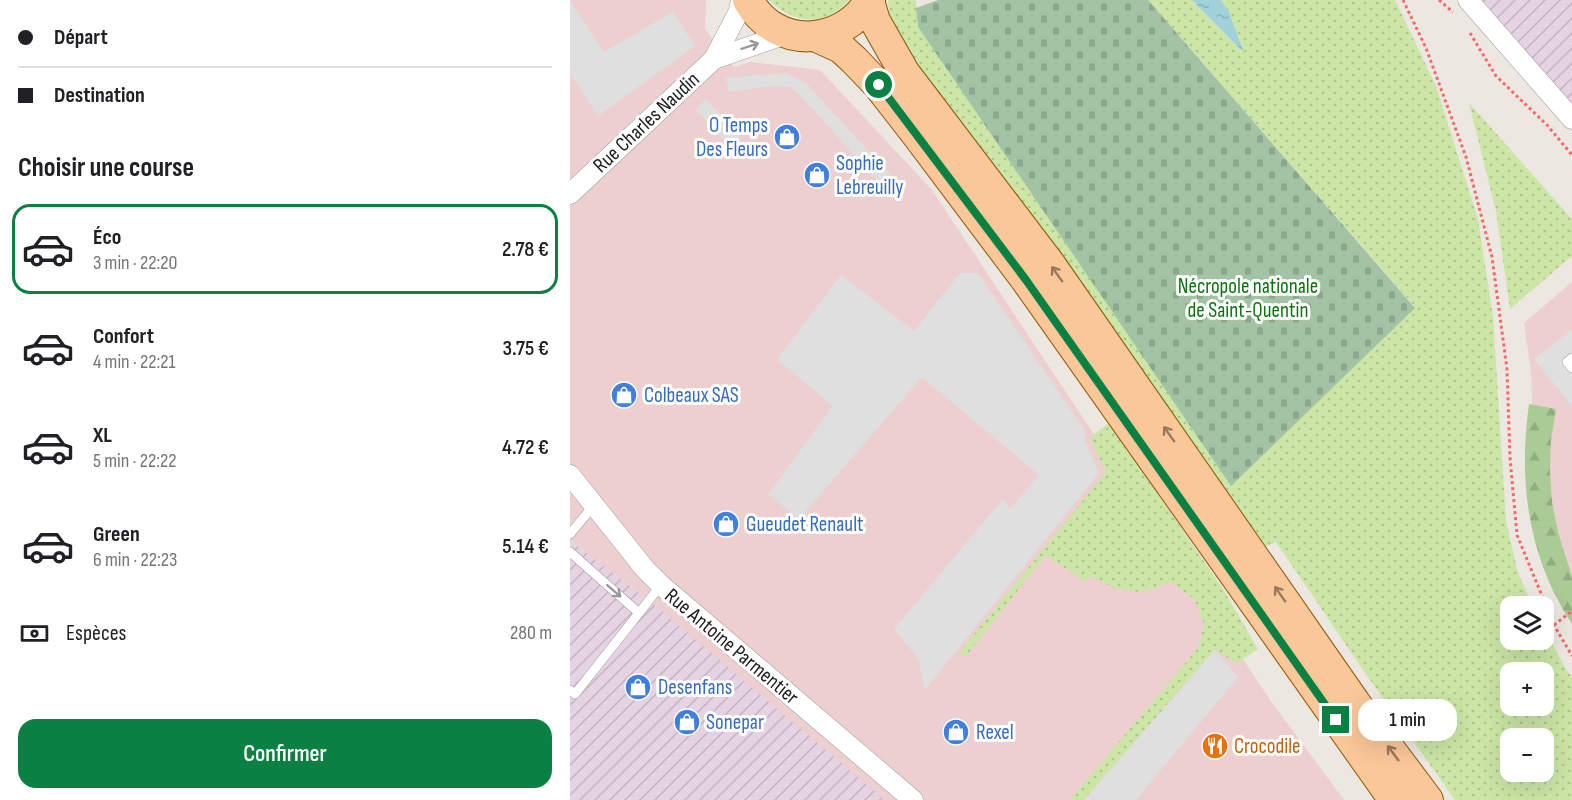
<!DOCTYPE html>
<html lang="fr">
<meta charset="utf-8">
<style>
:root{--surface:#fff;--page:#f2f2f2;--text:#202124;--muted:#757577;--line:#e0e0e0;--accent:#0b8043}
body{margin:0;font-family:"Sofia Sans Condensed",sans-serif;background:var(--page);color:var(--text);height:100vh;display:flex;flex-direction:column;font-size:22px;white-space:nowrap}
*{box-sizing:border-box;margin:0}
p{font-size:20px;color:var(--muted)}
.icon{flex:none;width:33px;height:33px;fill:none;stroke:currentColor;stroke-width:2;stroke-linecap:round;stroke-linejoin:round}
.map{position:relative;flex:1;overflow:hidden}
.sheet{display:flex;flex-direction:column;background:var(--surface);width:570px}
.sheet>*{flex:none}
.banner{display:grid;align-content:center;height:132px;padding:0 18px;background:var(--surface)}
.controls{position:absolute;left:930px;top:596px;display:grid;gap:12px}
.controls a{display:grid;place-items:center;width:54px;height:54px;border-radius:12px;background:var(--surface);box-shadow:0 6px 24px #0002;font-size:30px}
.end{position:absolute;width:27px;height:27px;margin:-14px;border:8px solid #0b8043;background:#fff;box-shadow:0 0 0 3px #fff}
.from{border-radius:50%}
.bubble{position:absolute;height:42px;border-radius:18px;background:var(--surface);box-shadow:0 6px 24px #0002;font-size:20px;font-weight:600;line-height:42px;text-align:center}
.banner b{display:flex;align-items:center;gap:21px;height:57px;font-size:22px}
.banner b+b{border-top:2px solid var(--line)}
.banner i{width:15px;height:15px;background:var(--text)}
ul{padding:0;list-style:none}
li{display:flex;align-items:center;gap:18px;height:90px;margin:0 12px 9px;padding:0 6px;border:3px solid transparent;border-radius:18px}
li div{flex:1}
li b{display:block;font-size:22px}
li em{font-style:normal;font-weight:600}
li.selected{border-color:var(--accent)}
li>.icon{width:54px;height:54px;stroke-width:1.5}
h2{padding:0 18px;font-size:27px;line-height:72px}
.pay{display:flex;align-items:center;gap:15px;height:66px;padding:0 18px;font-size:22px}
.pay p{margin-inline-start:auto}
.action{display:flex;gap:12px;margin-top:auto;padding:12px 18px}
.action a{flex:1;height:69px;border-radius:18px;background:var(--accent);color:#fff;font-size:24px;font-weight:600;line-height:69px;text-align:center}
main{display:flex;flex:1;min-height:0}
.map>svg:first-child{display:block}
</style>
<main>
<section class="sheet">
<div class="banner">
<b><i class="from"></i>Départ</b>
<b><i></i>Destination</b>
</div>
<h2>Choisir une course</h2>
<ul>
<li class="selected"><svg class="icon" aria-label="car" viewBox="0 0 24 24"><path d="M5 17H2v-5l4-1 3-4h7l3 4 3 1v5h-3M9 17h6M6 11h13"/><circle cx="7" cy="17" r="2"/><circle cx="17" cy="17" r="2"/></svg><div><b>Éco</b><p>3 min · 22:20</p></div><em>2.78 €</em></li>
<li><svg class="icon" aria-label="car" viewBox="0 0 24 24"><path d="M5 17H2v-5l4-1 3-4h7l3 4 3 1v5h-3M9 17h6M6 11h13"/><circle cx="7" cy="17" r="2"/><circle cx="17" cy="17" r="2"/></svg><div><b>Confort</b><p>4 min · 22:21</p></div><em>3.75 €</em></li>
<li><svg class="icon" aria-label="car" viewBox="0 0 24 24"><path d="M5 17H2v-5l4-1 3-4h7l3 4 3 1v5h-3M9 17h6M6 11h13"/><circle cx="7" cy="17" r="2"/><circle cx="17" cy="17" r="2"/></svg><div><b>XL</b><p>5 min · 22:22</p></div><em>4.72 €</em></li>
<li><svg class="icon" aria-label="car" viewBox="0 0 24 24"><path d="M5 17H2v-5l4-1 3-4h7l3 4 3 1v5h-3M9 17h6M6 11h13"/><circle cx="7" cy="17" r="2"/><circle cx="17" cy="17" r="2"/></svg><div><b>Green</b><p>6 min · 22:23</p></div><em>5.14 €</em></li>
</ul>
<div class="pay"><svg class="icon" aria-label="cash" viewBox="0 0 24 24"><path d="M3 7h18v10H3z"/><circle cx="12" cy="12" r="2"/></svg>Espèces<p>280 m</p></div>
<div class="action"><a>Confirmer</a></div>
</section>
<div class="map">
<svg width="1002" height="800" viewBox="0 0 1002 800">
<defs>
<pattern id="industrial-furrows" width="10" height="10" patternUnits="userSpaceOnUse" patternTransform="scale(1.5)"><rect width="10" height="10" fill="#e5d2e3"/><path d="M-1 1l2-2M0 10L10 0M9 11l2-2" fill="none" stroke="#c4b4c2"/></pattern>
<pattern id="grass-dots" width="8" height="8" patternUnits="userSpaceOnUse" patternTransform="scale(1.5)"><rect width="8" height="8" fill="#cbe6a6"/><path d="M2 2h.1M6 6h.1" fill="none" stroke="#aec58e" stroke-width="1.8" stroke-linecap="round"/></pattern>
<pattern id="forest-firs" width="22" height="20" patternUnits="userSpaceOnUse" patternTransform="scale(1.5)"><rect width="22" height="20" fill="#aacb95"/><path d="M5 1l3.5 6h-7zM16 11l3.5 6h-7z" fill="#92ae80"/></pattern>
<pattern id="cemetery-stones" width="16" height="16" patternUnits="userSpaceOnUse" patternTransform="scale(1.5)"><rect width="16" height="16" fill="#a2c4a4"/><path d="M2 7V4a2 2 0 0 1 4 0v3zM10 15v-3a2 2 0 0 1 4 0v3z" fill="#8ba88d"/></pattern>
<pattern id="water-ripples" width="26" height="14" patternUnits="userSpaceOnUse" patternTransform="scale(1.5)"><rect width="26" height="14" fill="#a1d1d9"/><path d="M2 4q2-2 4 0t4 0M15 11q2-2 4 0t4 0" fill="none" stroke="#8ab3ba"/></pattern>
</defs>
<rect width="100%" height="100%" fill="#ece7e0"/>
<!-- commercial -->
<g fill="#edcfd0">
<polygon points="0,0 136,0 135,29 164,67 180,62 250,70 362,190 700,700 774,800 308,800 82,603 0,540"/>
<polygon points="1002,282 1002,582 965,477 961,372 954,323"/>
</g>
<!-- industrial -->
<g fill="url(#industrial-furrows)">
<polygon points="890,0 1002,0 1002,130 941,60"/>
<polygon points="0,540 82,603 315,800 0,800"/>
</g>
<!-- grass -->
<g fill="url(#grass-dots)" fill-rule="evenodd">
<path d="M 199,0 L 279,0 C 255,28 224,24 199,0 Z"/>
<path d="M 318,0 L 346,0 L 348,27 L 661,485 L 845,307 L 578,0 L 622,0 L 671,50 L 673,49 L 659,12 L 651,0 L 825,0 L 866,86 L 908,219 L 923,317 L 936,521 L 948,573 L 963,606 L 940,606 L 940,639 L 974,639 L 974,628 L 995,668 L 1002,677 L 1002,800 L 885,800 L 793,670 L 706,542 L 692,548 L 352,78 L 320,18 ZM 940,672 L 974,672 L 974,705 L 940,705 ZM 940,738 L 974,738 L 974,771 L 940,771 Z"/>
<polygon points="899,103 1002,219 1002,256 940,309 926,211"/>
<polygon points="539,423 653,589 688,649 667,663 645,650 514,800 500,800 628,648 634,624 625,600 602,582 570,592 544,588 520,576 516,582 476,555 395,657 389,653 536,472 520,437"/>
</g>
<!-- forest -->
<path fill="url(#forest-firs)" d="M 959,404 L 986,409 L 981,440 L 980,471 L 982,502 L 988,532 L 1002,577 L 1002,624 C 958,557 948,482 959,404 Z"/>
<!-- cemetery -->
<polygon fill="url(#cemetery-stones)" points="368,0 578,0 845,308 661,486 348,27 346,8"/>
<!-- parking -->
<g fill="#dfdfdf">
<polygon points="0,0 34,52 103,12 125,46 28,116 0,73"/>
<polygon points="216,73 236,83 325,180 316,190 228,93 220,87 201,86 159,92 156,78"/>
<polygon points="136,99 171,136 159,145 126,110"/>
<polygon points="390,273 408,273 515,431 515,441 529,473 355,690 348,658 324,629 433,499 440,509 469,475 352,377 229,519 198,494 263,406 207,359 271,275 344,331"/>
<polygon points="1002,329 1002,406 964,359"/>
<polygon points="645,650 668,677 566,800 514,800"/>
</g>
<!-- water -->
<polygon fill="url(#water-ripples)" points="622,0 651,0 659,12 673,50 671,50"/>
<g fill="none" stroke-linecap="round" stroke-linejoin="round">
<defs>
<g id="lane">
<polyline points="1002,358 997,362 1002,368"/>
<polyline points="0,534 24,505"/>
<polyline points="0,552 69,613 91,585"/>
<polyline points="0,690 5,694 69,613"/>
</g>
<g id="street">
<polyline points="898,0 1002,119"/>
<polyline points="144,59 216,34"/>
<polyline points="0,194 144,59 169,11 171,0"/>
<polyline points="0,475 75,569 91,585 343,800"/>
</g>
<g id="primary">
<path d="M 178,0 C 205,50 272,47 300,0"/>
<polyline points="299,1 305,21 334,72 480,264 786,704 858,800"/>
<polyline points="247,37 271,48 284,60 308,85 347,135 456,280 824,800"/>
</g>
</defs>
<!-- lane casing -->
<use href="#lane" stroke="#9f9f9f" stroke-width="10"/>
<!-- street casing -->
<use href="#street" stroke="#9f9f9f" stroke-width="21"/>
<!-- primary casing -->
<use href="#primary" stroke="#8d5404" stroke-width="32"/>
<!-- path -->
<g stroke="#f56a68" stroke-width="3" stroke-dasharray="3 3" stroke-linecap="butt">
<polyline points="833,0 856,48 896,157 922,257 937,369 940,458 947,535 984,625 1002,656"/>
<polyline points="869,0 883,12"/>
<polyline points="900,33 926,76 977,125 1002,155"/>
<polyline points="984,625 1002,611"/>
</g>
<!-- lane -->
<use href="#lane" stroke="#fff" stroke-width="9"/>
<!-- street -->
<use href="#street" stroke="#fff" stroke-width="20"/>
<!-- primary -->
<use href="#primary" stroke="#f9c798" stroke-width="30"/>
</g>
<!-- one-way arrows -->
<defs><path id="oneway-shaft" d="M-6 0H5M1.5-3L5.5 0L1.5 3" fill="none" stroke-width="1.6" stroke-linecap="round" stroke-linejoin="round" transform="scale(1.5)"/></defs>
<g stroke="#989898">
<use href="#oneway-shaft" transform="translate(180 46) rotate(-19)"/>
<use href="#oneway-shaft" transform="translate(44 591) rotate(41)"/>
</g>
<g stroke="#957a60">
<use href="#oneway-shaft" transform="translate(487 274) rotate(-125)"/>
<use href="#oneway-shaft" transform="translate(599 434) rotate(-125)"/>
<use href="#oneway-shaft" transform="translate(710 594) rotate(-125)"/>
<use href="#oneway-shaft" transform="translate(823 753) rotate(-127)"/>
</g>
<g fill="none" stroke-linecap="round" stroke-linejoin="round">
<!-- route -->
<polyline stroke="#0b8043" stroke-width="8" points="309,85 456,280 766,720"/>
</g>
<!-- icons -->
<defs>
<symbol id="shop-disc" viewBox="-11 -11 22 22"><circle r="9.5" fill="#3f7fe0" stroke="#fff"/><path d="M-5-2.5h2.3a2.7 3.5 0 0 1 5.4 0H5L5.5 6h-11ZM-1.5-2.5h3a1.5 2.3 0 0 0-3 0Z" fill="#fff"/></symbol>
<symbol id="restaurant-disc" viewBox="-11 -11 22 22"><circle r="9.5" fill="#e8710a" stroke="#fff"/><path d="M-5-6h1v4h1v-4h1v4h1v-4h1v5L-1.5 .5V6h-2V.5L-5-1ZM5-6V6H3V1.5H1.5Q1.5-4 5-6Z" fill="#fff"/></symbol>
</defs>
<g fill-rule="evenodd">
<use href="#shop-disc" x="202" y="122" width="30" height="30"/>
<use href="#shop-disc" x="232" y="160" width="30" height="30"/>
<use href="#shop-disc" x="39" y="380" width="30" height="30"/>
<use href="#shop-disc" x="141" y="509" width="30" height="30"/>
<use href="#shop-disc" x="53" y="672" width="30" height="30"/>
<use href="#shop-disc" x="102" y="707" width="30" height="30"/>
<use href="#shop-disc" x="371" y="717" width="30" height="30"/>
<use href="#restaurant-disc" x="630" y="731" width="30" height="30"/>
</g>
<g text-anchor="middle" stroke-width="6" stroke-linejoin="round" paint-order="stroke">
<!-- street labels -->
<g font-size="21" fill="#1b1b1b" stroke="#fff">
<text transform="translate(76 122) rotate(-43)" y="7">Rue Charles Naudin</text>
<text transform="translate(162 646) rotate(40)" y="7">Rue Antoine Parmentier</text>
</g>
<!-- shop labels -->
<g font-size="21" fill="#366cbe" stroke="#fff" text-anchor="start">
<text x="198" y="132" text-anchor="end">O Temps<tspan x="198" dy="24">Des Fleurs</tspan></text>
<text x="266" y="170">Sophie<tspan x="266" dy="24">Lebreuilly</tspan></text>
<text x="74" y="402">Colbeaux SAS</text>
<text x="176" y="531">Gueudet Renault</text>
<text x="88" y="694">Desenfans</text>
<text x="136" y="729">Sonepar</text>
<text x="406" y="739">Rexel</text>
</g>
<!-- park labels -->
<g font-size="21" fill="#0e730e" stroke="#fff">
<text x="678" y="293">Nécropole nationale<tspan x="678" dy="24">de Saint-Quentin</tspan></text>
</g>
<!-- food labels -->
<g font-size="21" fill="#c56008" stroke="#fff" text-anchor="start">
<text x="664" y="753">Crocodile</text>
</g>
</g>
</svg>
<div class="controls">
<a><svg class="icon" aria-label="layers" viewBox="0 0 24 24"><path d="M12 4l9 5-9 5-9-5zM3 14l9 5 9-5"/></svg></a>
<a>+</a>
<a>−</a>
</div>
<i class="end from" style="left:309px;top:85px"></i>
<i class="end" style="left:766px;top:720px"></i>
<div class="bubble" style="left:788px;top:699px;width:99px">1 min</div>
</div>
</main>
